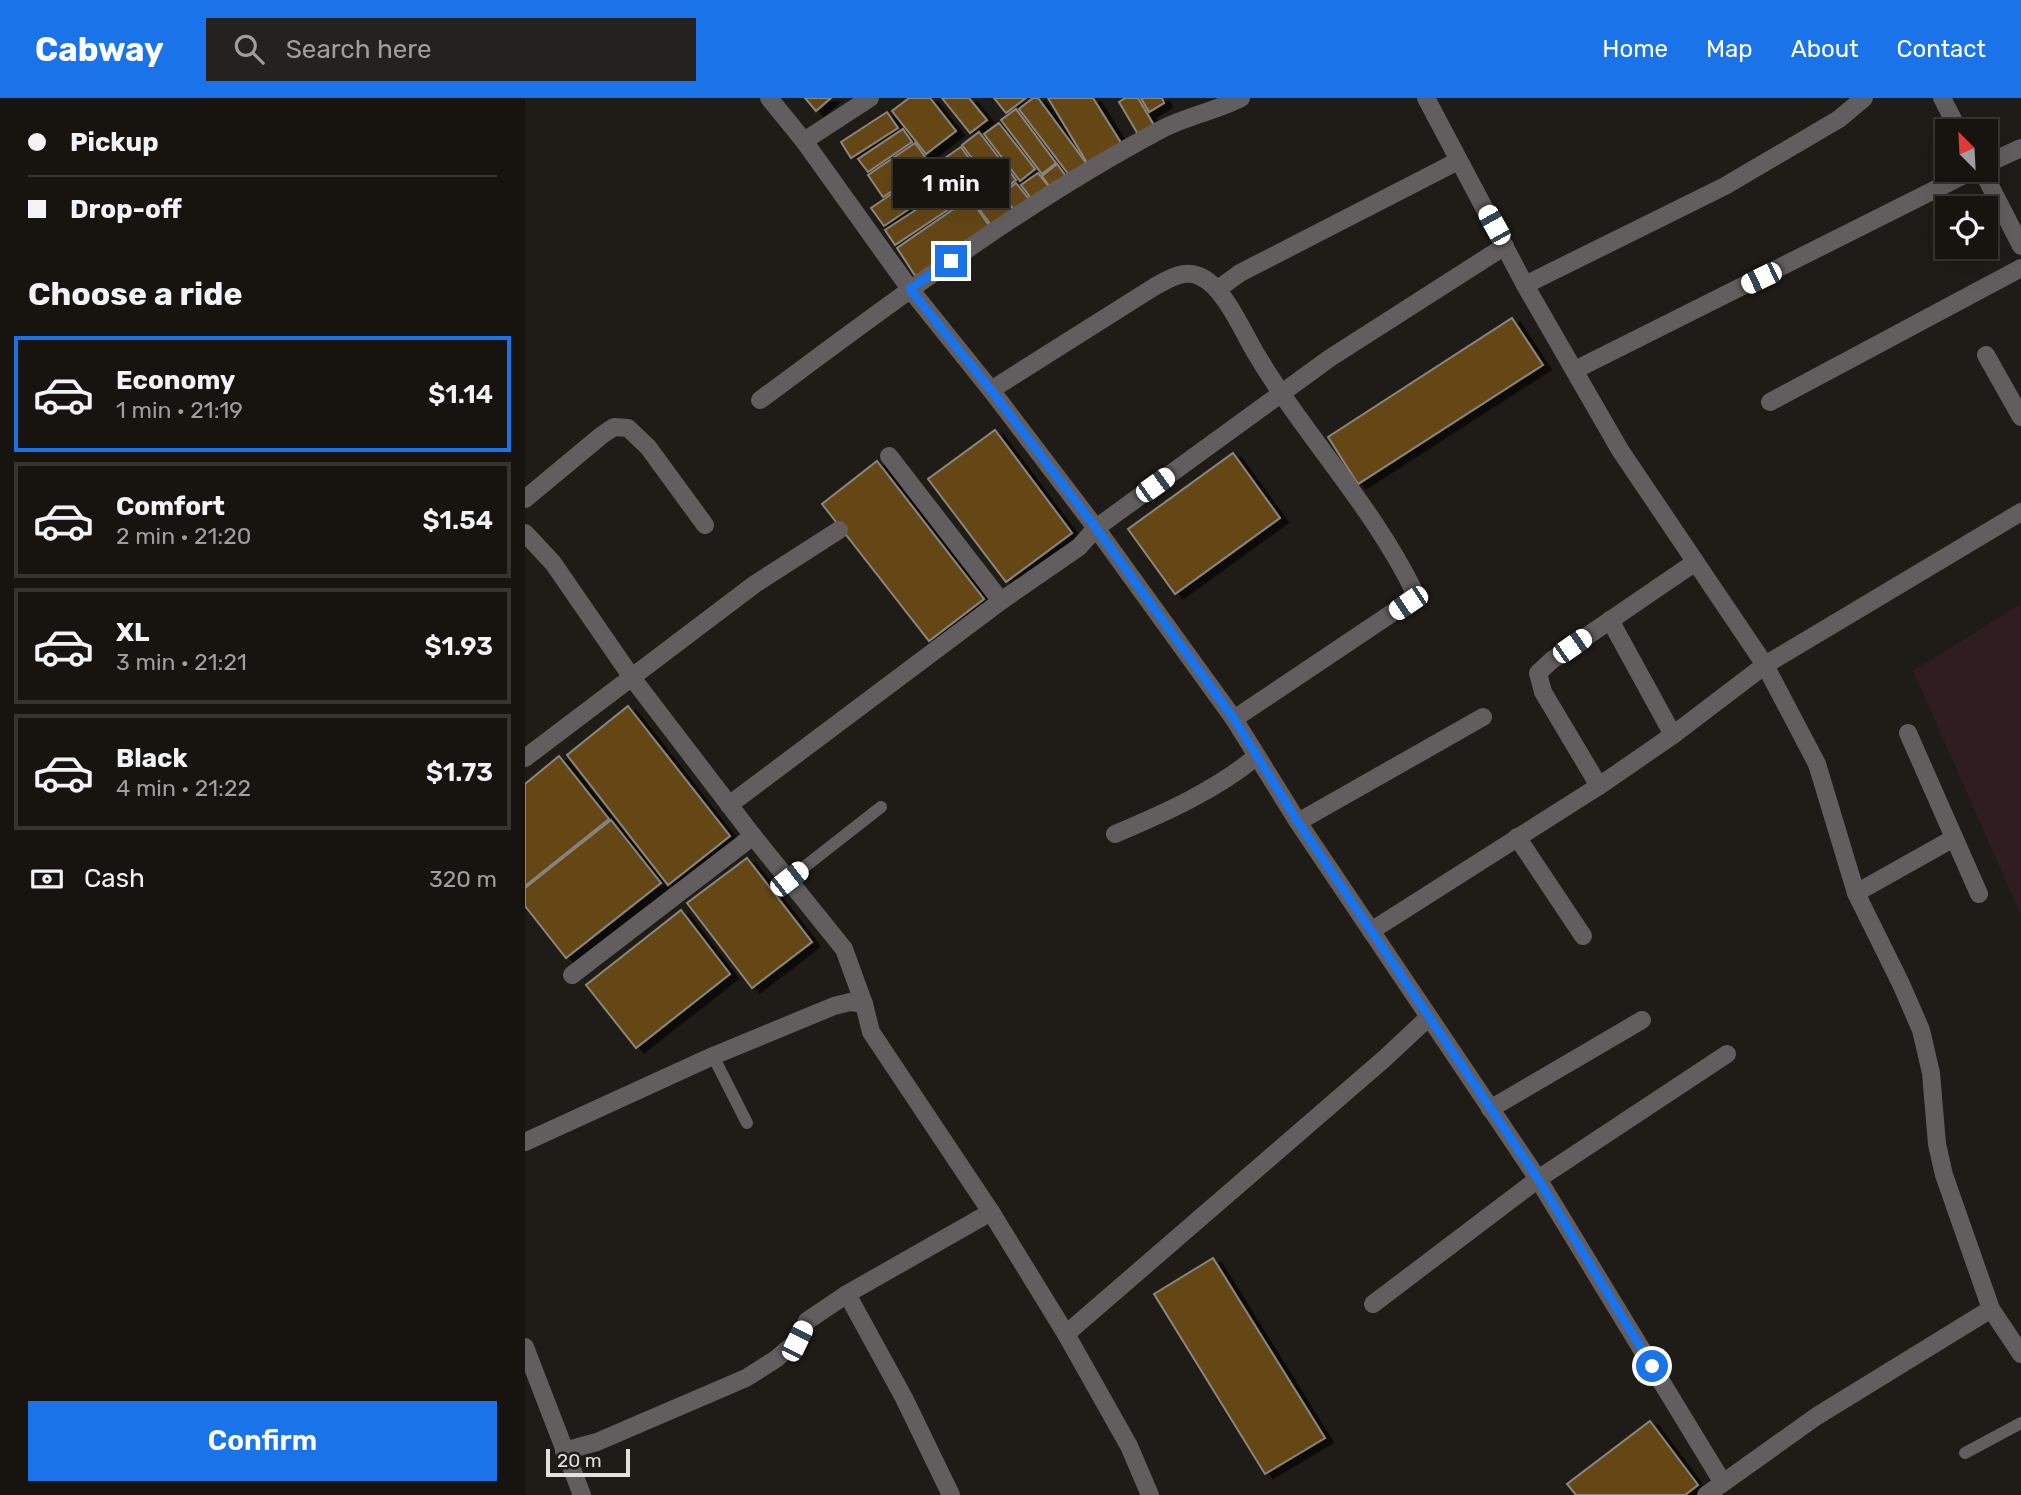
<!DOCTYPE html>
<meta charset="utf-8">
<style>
:root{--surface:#171410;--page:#24211e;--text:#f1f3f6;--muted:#9e9e9f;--line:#363330;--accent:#1a73e8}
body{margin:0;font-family:Rubik,sans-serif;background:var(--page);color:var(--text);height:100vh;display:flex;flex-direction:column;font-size:26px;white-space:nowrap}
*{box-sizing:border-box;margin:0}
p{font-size:23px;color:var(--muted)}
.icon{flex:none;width:38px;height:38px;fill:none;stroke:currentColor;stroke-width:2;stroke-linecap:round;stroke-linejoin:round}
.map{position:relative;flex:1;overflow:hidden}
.panel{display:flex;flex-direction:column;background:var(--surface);width:525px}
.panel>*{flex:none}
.hud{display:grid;align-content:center;height:154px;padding:0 28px;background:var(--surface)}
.needle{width:46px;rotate:336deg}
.buttons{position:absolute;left:1410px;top:21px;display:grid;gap:14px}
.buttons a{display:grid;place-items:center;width:63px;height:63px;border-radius:0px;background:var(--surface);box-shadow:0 7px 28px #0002,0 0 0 2px var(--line);font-size:35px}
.scale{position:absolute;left:21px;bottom:18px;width:84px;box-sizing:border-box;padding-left:7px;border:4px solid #e3e0dd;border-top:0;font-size:19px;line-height:24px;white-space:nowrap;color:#e3e0dd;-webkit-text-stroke:5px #1f1b16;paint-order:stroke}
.end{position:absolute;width:32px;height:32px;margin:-16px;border:9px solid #1a73e8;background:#fff;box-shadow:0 0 0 4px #fff}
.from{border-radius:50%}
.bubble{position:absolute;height:49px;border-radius:0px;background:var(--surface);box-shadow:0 7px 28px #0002,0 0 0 2px var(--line);font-size:23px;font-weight:600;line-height:49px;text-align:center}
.car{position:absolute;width:21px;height:42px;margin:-21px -10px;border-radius:9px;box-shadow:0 0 5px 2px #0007;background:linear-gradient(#fff 24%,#345 0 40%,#fff 0 76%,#345 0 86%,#fff 0)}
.hud b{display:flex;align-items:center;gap:24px;height:66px;font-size:26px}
.hud b+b{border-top:2px solid var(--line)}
.hud i{width:18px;height:18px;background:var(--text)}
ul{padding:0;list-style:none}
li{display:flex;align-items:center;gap:21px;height:116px;margin:0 14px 10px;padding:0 14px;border:4px solid var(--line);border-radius:0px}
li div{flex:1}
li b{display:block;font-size:26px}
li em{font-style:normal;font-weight:600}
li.on{border-color:var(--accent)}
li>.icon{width:63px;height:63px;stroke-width:1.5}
h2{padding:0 28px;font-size:32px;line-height:84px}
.pay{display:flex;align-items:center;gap:18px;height:77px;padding:0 28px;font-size:26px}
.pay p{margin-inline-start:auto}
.primary-button{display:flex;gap:14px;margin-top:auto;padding:14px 28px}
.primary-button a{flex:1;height:80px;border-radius:0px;background:var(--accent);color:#fff;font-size:28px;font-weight:600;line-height:80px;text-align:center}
header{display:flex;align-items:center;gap:42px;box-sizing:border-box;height:98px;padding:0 35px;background:var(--accent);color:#fff}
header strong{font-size:33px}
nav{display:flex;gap:38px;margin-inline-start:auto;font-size:24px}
.search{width:490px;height:63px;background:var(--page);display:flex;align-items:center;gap:18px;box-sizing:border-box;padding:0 24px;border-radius:0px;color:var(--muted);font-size:26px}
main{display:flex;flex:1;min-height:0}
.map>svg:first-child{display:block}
</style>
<header>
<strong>Cabway</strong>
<div class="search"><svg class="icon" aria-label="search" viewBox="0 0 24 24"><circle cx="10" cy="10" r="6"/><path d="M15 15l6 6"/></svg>Search here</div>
<nav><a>Home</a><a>Map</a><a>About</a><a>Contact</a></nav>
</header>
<main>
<section class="panel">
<div class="hud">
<b><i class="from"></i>Pickup</b>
<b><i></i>Drop-off</b>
</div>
<h2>Choose a ride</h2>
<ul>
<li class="on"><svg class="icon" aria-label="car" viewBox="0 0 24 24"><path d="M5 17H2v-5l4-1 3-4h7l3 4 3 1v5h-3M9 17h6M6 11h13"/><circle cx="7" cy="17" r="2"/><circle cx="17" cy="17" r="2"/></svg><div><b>Economy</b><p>1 min · 21:19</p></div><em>$1.14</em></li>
<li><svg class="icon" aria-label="car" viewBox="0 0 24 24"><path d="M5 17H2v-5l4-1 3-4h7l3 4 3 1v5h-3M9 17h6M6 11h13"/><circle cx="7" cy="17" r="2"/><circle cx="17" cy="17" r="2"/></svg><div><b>Comfort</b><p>2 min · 21:20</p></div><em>$1.54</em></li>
<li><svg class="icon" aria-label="car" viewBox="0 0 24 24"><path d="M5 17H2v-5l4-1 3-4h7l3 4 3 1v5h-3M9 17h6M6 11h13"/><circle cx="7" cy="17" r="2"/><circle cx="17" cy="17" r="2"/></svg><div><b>XL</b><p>3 min · 21:21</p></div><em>$1.93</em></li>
<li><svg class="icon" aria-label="car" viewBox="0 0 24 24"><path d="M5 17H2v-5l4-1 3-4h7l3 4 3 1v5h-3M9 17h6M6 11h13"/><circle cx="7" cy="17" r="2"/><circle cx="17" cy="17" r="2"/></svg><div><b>Black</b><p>4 min · 21:22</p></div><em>$1.73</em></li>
</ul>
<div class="pay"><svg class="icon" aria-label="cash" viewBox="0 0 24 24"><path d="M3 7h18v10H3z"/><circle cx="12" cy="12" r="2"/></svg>Cash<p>320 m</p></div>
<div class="primary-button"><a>Confirm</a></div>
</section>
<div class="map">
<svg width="1496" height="1397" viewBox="0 0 1496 1397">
<defs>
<filter id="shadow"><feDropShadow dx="8" dy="4.5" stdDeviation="0" flood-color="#0009"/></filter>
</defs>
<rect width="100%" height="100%" fill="#1f1b16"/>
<!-- education -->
<polygon fill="#301d20" points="1496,506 1496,817 1388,573"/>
<!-- building -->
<g fill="#654714" stroke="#8a857f" stroke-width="2" filter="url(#shadow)">
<polygon points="280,0 306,0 291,13"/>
<polygon points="384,0 405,0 431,33 401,56 367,13"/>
<polygon points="417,0 444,0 462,22 445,35"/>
<polygon points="469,0 501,0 481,15"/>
<polygon points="508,0 513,0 561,65 544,77 494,11"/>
<polygon points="523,0 568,0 598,48 564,68"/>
<polygon points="600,0 613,0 630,29 614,38 594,4"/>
<polygon points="616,0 637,0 639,5 624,14"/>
<polygon points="491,11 531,65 517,76 476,22"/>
<polygon points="362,14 373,30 326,60 316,44"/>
<polygon points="474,25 510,71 495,83 459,36"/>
<polygon points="378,31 387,44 343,74 333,61"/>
<polygon points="454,34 491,82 474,95 437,47"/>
<polygon points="390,45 406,67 358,99 343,77"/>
<polygon points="436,49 468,94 452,105 420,60"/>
<polygon points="417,62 430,80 359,128 346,110"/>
<polygon points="532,66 543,81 527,92 517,78"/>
<polygon points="513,75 526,91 509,104 496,87"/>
<polygon points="435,83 445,97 370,147 360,132"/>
<polygon points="491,85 507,105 492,116 477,96"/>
<polygon points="472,94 489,116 469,131 452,108"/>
<polygon points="445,100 467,132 393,182 372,150"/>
<polygon points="987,220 1018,267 833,386 803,339"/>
<polygon points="470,332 547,435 481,484 403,381"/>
<polygon points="708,355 755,420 650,496 603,431"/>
<polygon points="352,363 459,501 404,543 297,406"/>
<polygon points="103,608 205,738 143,787 42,657"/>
<polygon points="34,658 84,721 0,788 0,686"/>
<polygon points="86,722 136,785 41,860 0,808 0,790"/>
<polygon points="222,760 287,844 227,890 162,805"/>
<polygon points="156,812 205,876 111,950 61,887"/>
<polygon points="688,1160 800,1340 740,1376 629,1196"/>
<polygon points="1125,1323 1173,1387 1160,1397 1051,1397 1042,1386"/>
</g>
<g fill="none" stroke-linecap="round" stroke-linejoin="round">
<!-- service -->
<g stroke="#625e5f" stroke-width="12">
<polyline points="264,781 356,709"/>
<polyline points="188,958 222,1025"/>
<polyline points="1440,1355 1496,1325"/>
</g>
<!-- minor -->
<g stroke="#625e5f" stroke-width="18">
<polyline points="244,0 279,43 385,191 466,292 571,430 709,621 773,724 1013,1081 1198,1385"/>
<polyline points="901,0 1000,187 1095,352 1240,567 1292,666 1331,795 1376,886 1396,932 1406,975 1412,1046 1419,1077 1466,1211 1496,1256"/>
<polyline points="1417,0 1434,33"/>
<polyline points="279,43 345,0"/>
<polyline points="1461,66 1496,50"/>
<polyline points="1457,72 1496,148"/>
<polyline points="1000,187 1200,88 1314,21 1339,0"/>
<polyline points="693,191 715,175 933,63"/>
<polyline points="1461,257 1496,319"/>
<polyline points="1050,272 1449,72"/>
<path d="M 466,292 L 629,189 C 642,182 658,171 674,178 C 698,187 717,232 730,254 C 779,337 848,408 890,495 L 882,505 L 709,621"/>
<path d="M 235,302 C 365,206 494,107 637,31 C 662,18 691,13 716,0"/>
<polyline points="1245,304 1496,170"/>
<polyline points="364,358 476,503"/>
<polyline points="0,401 77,337 89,329 103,330 123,349 180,427"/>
<polyline points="0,435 28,465 108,581 228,738 319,851 339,906 346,934 466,1114 541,1236 604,1348 625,1397"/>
<polyline points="1085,522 1148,637"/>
<polyline points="1383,635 1454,796"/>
<polyline points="0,660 230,486 314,432"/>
<polyline points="1074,688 1148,637 1240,567 1496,414"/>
<polyline points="204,707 476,503 554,449 571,430 805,260 980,148"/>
<polyline points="773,724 958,619"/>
<path d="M 590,736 C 640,715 691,692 732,658"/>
<polyline points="992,739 1058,838"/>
<polyline points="1331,795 1429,740"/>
<polyline points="846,833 1074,688 1018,594 1013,575 1027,562 1169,465"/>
<polyline points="47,877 228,738"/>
<polyline points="965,1011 1117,922"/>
<polyline points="0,1044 188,958 309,908 325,904 339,906"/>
<polyline points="322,1196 379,1300 426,1397"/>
<polyline points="848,1206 1013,1081 1202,956"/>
<polyline points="541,1236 859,961 904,919"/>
<polyline points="0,1249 57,1397"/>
<polyline points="39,1353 72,1344 221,1280 251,1261 272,1243 282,1223 322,1196 466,1114"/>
<polyline points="1181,1397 1292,1318 1466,1211"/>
</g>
</g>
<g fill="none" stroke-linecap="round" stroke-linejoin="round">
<!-- route -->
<polyline stroke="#1a73e8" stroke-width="9" points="426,163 385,191 466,292 571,430 709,621 773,724 1013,1081 1127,1268"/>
</g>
</svg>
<div class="buttons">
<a><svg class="needle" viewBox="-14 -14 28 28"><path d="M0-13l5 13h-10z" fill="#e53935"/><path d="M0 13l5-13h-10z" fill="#9e9e9f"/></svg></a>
<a><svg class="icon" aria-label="locate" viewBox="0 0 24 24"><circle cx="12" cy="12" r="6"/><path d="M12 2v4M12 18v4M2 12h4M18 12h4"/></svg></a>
</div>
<div class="scale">20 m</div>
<i class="end from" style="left:1127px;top:1268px"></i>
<i class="end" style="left:426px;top:163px"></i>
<div class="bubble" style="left:368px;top:61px;width:116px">1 min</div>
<i class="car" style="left:969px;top:127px;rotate:331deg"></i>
<i class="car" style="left:1236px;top:180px;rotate:244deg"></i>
<i class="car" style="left:630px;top:387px;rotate:54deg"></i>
<i class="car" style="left:883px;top:505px;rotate:236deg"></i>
<i class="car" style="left:1047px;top:548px;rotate:55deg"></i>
<i class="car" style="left:264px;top:781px;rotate:52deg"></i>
<i class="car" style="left:272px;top:1243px;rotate:26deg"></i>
</div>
</main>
